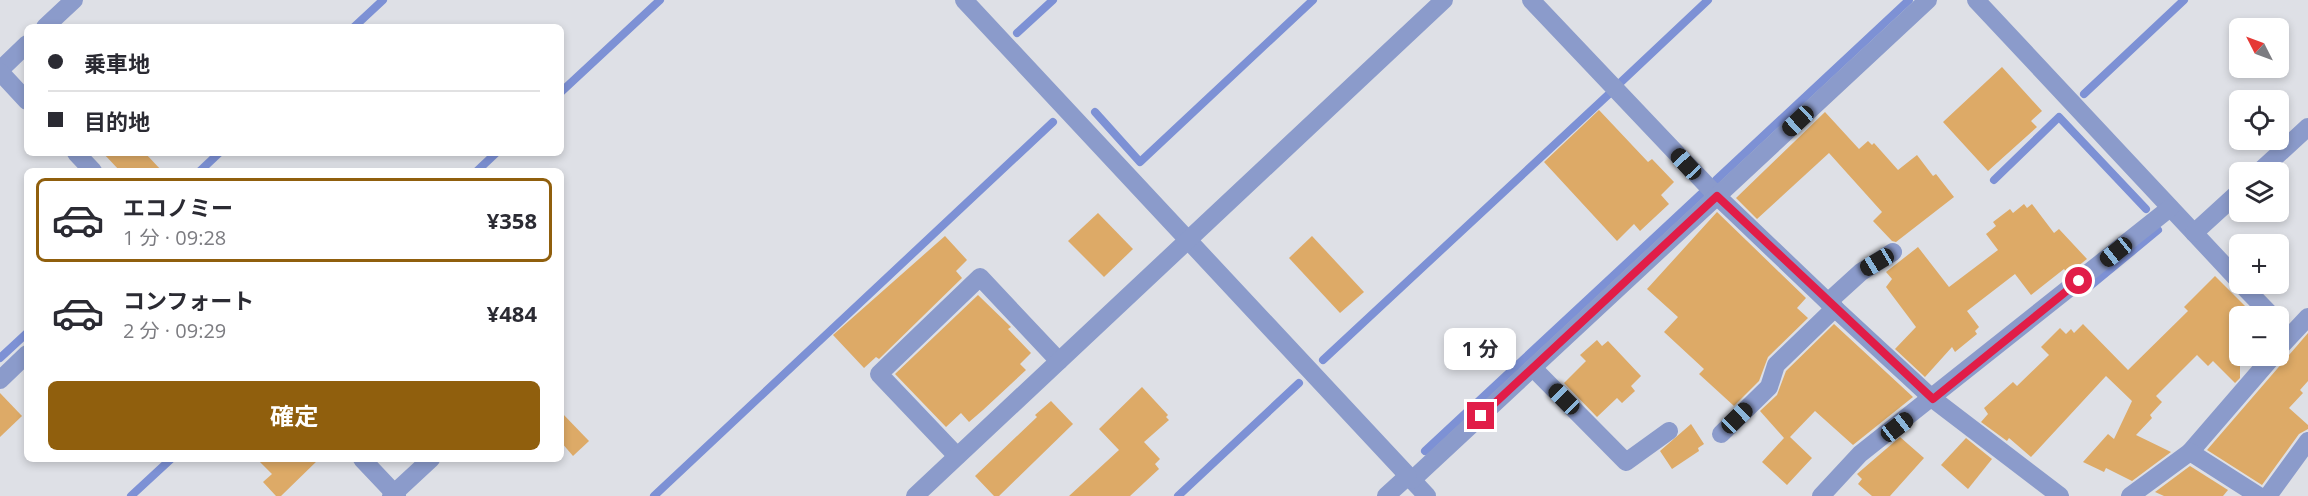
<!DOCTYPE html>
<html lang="ja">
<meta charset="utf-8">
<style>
:root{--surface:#fff;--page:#f7f7f7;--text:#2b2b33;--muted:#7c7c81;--line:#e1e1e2;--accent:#905f0d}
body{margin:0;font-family:"Open Sans","Noto Sans JP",sans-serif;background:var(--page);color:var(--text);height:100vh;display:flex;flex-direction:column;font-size:22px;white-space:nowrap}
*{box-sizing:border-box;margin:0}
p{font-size:20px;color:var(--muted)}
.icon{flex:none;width:33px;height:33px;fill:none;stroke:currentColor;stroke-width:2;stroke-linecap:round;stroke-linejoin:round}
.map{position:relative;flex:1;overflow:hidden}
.drawer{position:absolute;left:24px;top:168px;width:540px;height:294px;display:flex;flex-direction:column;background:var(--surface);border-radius:9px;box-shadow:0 3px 9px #0003}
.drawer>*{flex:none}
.hud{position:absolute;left:24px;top:24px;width:540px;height:132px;border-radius:9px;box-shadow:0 3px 9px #0003;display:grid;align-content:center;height:132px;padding:0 24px;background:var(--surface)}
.needle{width:39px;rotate:312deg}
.fabs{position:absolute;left:2229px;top:18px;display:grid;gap:12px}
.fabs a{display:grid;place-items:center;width:60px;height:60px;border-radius:9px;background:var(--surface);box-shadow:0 3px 9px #0003;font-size:30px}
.end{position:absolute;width:27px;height:27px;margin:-14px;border:8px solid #e11d48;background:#fff;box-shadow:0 0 0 3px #fff}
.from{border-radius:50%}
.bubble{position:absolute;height:42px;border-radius:9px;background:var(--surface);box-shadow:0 3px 9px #0003;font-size:20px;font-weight:700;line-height:42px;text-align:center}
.car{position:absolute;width:18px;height:36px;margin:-18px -9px;border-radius:8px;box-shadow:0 0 4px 2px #0007;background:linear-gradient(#222 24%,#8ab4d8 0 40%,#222 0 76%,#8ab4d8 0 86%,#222 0)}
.hud b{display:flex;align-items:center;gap:21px;height:57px;font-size:22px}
.hud b+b{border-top:2px solid var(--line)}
.hud i{width:15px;height:15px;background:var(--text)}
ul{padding:10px 0 0;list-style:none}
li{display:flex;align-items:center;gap:18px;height:84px;margin:0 12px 9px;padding:0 12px;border:3px solid transparent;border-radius:9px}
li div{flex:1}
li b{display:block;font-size:22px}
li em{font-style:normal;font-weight:700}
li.current{border-color:var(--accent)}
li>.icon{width:54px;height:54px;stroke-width:1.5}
.button{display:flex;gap:12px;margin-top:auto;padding:12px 24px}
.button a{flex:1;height:69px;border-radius:9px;background:var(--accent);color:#fff;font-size:24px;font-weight:700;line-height:69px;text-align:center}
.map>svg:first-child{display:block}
</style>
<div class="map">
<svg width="2308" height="496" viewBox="0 0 2308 496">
<rect width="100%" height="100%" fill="#dee0e6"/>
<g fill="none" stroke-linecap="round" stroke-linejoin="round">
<!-- stream -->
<g stroke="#7d91d5" stroke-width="8">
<polyline points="354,27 383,0"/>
<polyline points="1017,33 1053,0"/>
<polyline points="1621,82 1708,0"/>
<polyline points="561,92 660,0"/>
<polyline points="2084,94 2184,0"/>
<polyline points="1095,112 1140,162 1313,0"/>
<polyline points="200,171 219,153"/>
<polyline points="477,171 496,153"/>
<polyline points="1716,180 1909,0"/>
<polyline points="1994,180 2059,117 2146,209"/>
<polyline points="2089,287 2158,230"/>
<polyline points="0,358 27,333"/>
<polyline points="1323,360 1609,94"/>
<polyline points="1425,451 1701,194"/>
<polyline points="131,496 171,459"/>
<polyline points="654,496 1053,122"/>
<polyline points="1178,496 1299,383"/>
</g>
</g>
<!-- building -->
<g fill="#ddaa67">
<polygon points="2002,67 2042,111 2031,121 2037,127 1988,171 1943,122"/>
<polygon points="1599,110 1648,162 1652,159 1674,182 1661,195 1669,204 1640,231 1634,224 1617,241 1544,162"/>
<polygon points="1825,112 1859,149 1868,141 1872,145 1874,143 1898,170 1917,155 1933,176 1936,174 1954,197 1896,242 1892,241 1873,221 1882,212 1829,153 1757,219 1736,198"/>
<polygon points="103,153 145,153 162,171 120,171"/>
<polygon points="2024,204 2027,208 2032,204 2054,233 2059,229 2087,259 2068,274 2064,269 2031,295 2015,274 1967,311 1979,327 1975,331 1977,334 1955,352 1952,347 1925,377 1895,349 1916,327 1886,287 1892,279 1886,272 1918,247 1949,287 1998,250 1986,234 1996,226 1993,222 2010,209 2013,213"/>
<polygon points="1717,212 1806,298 1797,308 1808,318 1768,357 1759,381 1734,406 1699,374 1704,369 1664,332 1678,317 1647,289"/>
<polygon points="1098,213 1133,249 1104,277 1068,241"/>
<polygon points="945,236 967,260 956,271 962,278 879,359 876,357 864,368 833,335"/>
<polygon points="1312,236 1364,292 1340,313 1289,258"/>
<polygon points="2215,276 2255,316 2232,316 2240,324 2240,378 2235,383 2213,361 2208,366 2197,355 2156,396 2162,402 2150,415 2152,418 2136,435 2171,452 2132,481 2106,468 2104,472 2083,462 2108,434 2114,439 2132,401 2106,376 2031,457 2009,438 2007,441 1981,422 1988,414 1984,408 2013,382 2017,386 2049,355 2041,347 2060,328 2066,334 2071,329 2074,333 2083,324 2128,370 2188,311 2184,307"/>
<polygon points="978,295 1011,327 1008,329 1031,353 1020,364 1026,370 983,410 969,422 961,413 946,427 895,374"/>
<polygon points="1834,324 1913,397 1853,445 1815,411 1790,437 1812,458 1787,485 1762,462 1784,438 1760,411 1777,395 1786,371"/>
<polygon points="2308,333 2308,381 2300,390 2303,393 2289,408 2308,425 2308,429 2299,434 2262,485 2207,450"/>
<polygon points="1597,340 1602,346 1608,341 1641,376 1631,386 1635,391 1622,403 1617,398 1597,417 1564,383 1586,361 1580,355"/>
<polygon points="1142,387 1168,415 1166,417 1169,420 1144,442 1160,459 1155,464 1159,469 1130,496 1069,496 1119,450 1099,429"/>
<polygon points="0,393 22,416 0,437"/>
<polygon points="1051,401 1073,424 999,496 994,496 975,476 1037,417 1035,415"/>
<polygon points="561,412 589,441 573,456 561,442"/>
<polygon points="1691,424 1704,444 1698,448 1699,451 1672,469 1660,451"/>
<polygon points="1900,437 1924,458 1890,496 1872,496 1858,484 1862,479 1857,474"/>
<polygon points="1966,438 1992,459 1968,489 1941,465"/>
<polygon points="257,459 319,459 281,496 276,496 263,482 272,474"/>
<polygon points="2190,466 2228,490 2223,496 2164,496 2155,492"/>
</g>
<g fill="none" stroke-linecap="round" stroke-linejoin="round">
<!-- minor -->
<g stroke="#8b9bcb" stroke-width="18">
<polyline points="964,0 1427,496"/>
<polyline points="1531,0 1717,196 1828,302 1933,399 2060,496"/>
<polyline points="1976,0 2240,282"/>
<polyline points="45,27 74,0"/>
<polyline points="0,70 27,44"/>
<polyline points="0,72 27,101"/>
<polyline points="76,153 93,171"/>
<polyline points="2259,172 2308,127"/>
<polyline points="2194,233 2240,191"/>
<polyline points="2241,284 2272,316"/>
<polyline points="1828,302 1861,272 1893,252"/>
<polyline points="2278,349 2308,317"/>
<polyline points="1533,368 1626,462 1669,431"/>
<polyline points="0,380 27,354"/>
<polyline points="1721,434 1769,387 1776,365 1835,308"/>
<polyline points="2190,452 2273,356"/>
<polyline points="957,456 879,374 980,277 1059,361"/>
<polyline points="362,459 397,496"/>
<polyline points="1412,480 1928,0"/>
<polyline points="391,496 431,459"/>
<polyline points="915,496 1444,0"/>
<polyline points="1386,496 1408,476"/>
<polyline points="1821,496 1860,454 2170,208"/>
<polyline points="2130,496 2190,452 2259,496"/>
<polyline points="2268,496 2308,441"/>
</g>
</g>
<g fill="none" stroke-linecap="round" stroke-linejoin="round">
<!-- route -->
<polyline stroke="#e11d48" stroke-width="8" points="1481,416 1717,196 1933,399 2079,281"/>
</g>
</svg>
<div class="fabs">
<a><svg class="needle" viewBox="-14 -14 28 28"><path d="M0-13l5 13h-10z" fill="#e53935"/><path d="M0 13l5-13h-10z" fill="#7c7c81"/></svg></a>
<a><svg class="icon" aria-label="locate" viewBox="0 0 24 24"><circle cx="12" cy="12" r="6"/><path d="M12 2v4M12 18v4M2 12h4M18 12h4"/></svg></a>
<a><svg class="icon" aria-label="layers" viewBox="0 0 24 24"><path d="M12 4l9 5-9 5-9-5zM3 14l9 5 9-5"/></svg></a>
<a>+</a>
<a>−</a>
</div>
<i class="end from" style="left:2079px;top:281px"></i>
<i class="end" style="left:1481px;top:416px"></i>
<div class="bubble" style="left:1444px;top:328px;width:72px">1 分</div>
<i class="car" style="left:1798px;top:121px;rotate:227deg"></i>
<i class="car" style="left:1686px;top:164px;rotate:317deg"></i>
<i class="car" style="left:2116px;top:252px;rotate:231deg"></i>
<i class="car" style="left:1877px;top:262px;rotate:239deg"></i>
<i class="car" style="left:1564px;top:399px;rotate:315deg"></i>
<i class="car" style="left:1737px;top:418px;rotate:46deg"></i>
<i class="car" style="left:1897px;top:427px;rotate:52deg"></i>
<div class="hud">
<b><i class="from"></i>乗車地</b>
<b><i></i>目的地</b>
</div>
<section class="drawer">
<ul>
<li class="current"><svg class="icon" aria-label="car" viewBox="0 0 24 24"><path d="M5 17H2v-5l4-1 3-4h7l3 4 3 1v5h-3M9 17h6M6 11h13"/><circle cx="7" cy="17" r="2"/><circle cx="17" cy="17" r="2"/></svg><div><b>エコノミー</b><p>1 分 · 09:28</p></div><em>¥358</em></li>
<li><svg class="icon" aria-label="car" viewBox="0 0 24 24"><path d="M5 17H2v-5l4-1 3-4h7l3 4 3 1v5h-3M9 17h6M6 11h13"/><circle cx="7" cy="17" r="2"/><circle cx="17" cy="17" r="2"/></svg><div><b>コンフォート</b><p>2 分 · 09:29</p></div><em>¥484</em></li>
</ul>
<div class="button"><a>確定</a></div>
</section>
</div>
